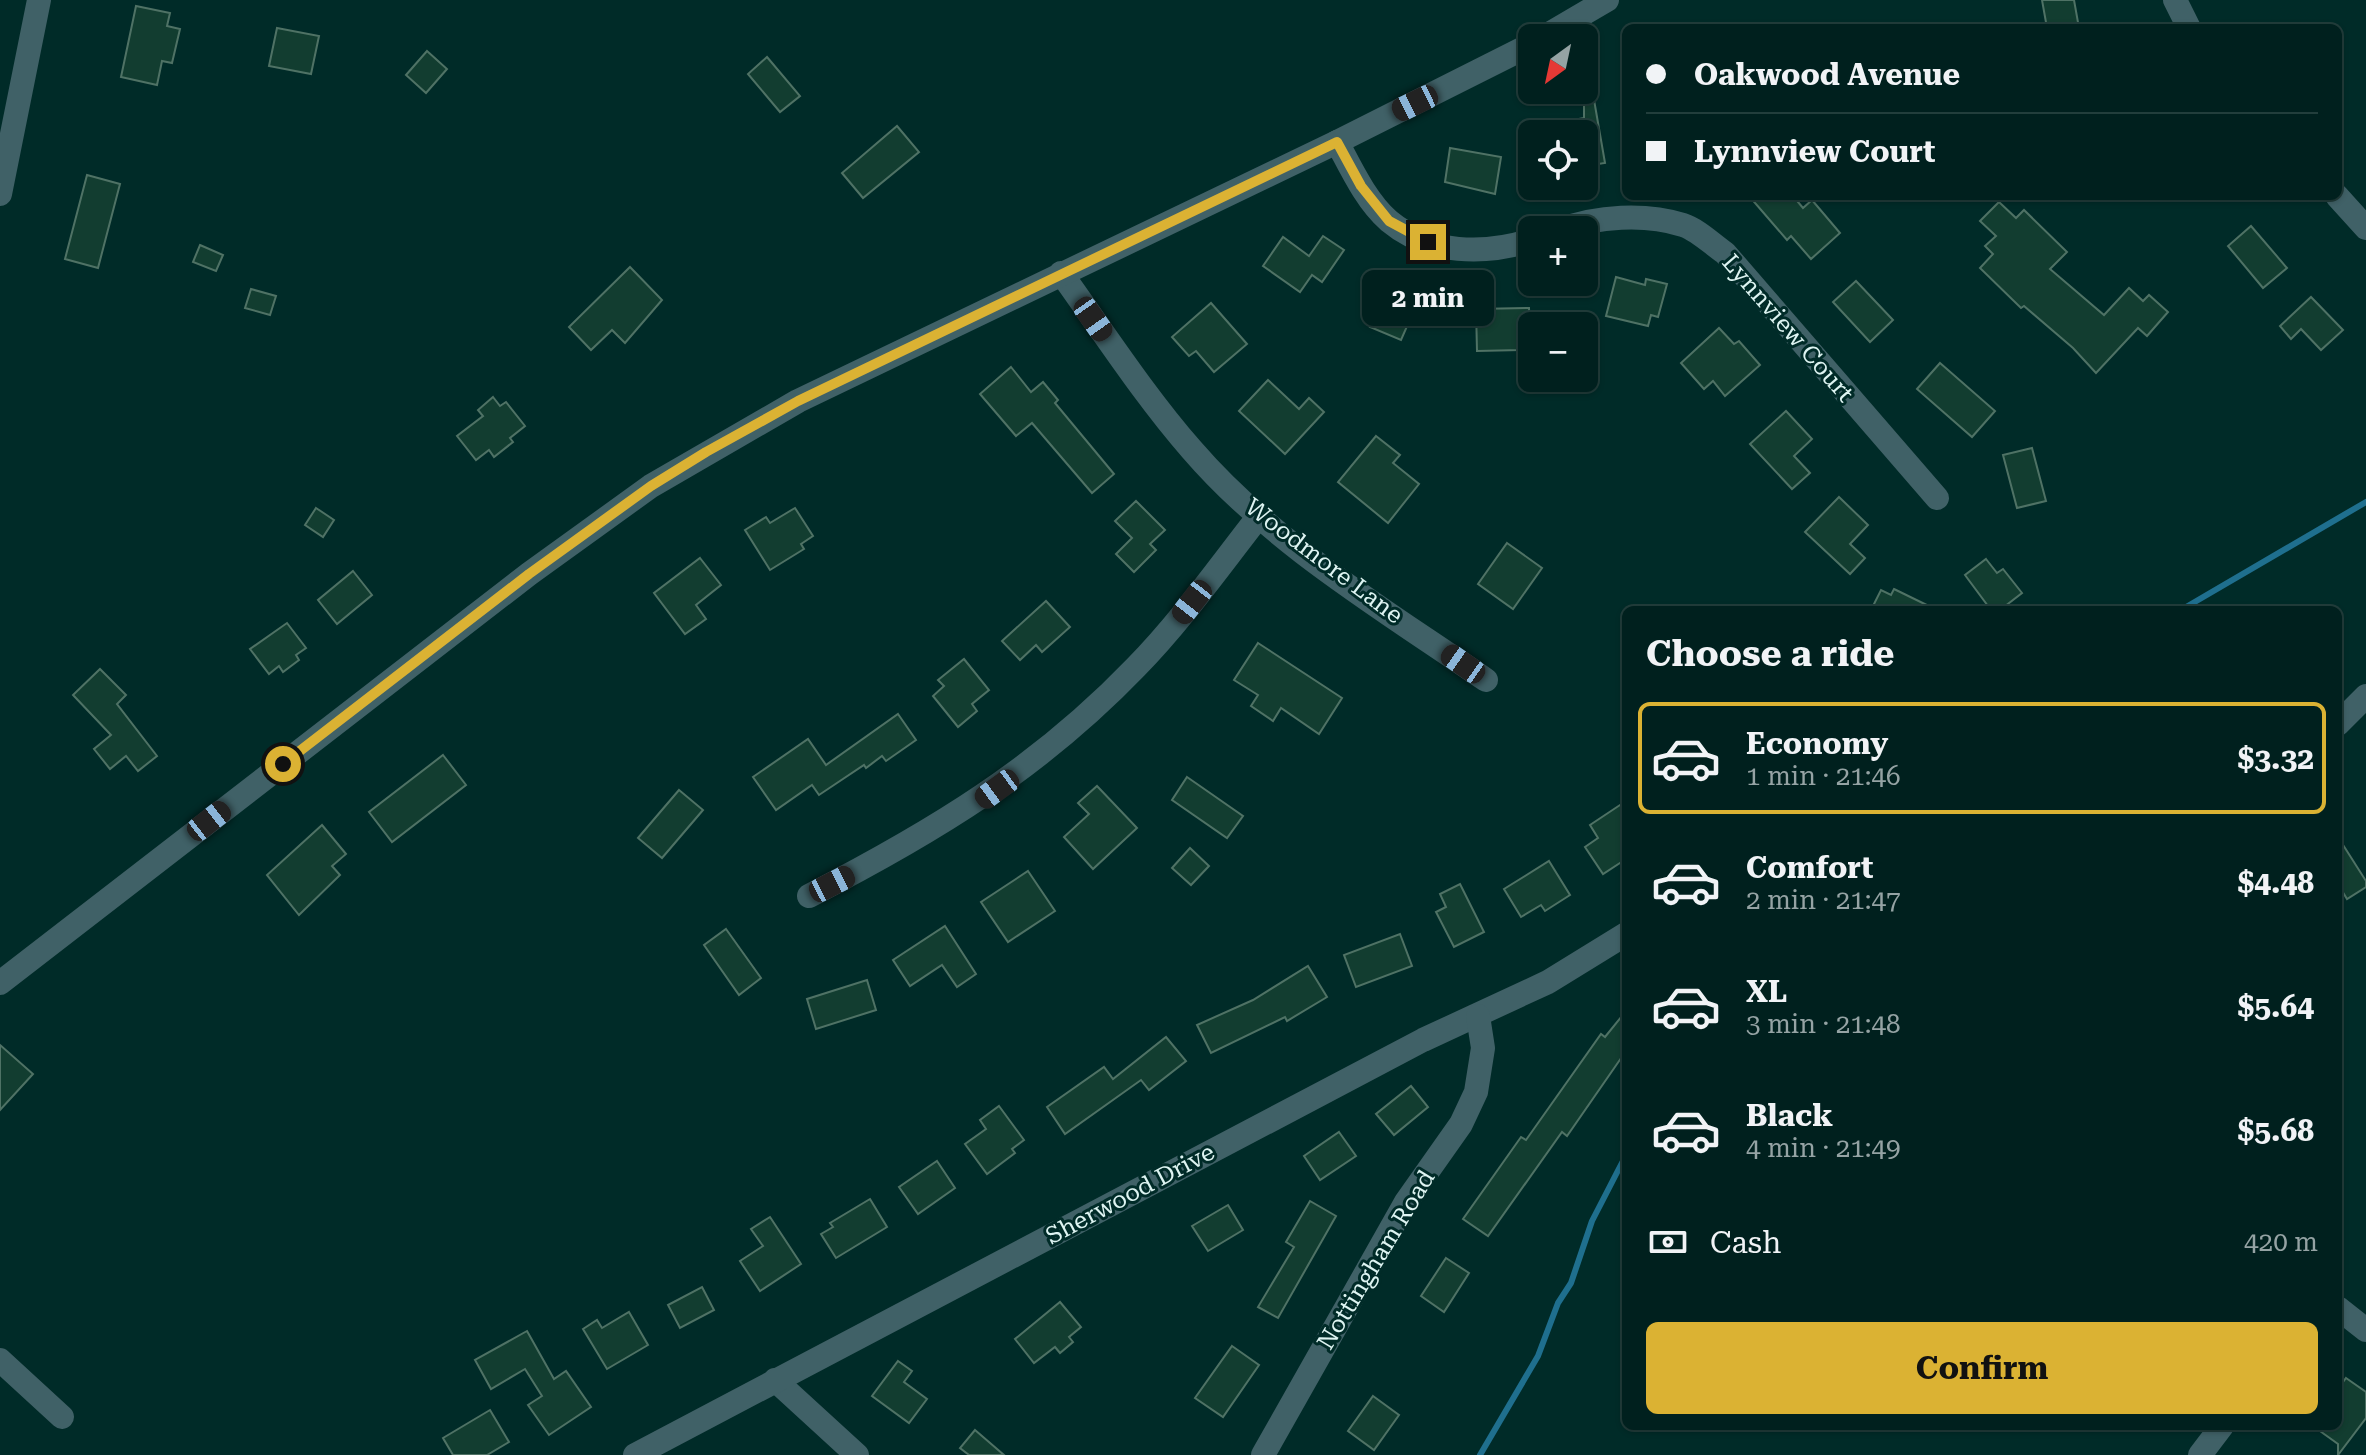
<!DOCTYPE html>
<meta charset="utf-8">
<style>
:root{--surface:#00201e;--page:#0e2d2b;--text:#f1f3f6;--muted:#95a3a4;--line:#223e3c;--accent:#dbb233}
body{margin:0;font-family:"Roboto Serif",serif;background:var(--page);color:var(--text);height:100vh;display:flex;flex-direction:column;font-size:30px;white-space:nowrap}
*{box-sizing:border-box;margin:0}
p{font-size:26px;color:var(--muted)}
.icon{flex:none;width:44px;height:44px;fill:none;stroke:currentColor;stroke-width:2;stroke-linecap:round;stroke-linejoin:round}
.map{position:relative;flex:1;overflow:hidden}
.sheet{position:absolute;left:1622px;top:606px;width:720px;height:824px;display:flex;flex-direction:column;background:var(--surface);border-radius:12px;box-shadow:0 2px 6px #0004,0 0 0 2px var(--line)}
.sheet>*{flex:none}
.hud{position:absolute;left:1622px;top:24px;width:720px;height:176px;border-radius:12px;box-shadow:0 2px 6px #0004,0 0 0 2px var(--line);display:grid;align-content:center;height:176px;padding:0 24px;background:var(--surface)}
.needle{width:52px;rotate:213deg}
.controls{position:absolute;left:1518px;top:24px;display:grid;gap:16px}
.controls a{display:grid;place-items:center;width:80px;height:80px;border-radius:12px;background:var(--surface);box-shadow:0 2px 6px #0004,0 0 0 2px var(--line);font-size:40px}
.end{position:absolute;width:36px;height:36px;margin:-18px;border:10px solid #dbb233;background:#111;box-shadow:0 0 0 4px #111}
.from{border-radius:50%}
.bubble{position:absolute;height:56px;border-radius:12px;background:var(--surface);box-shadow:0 2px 6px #0004,0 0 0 2px var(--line);font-size:26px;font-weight:700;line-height:56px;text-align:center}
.car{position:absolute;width:24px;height:48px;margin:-24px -12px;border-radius:10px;box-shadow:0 0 6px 2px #0007;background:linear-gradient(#222 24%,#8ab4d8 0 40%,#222 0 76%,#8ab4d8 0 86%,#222 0)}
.hud b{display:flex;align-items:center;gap:28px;height:76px;font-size:30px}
.hud b+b{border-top:2px solid var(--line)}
.hud i{width:20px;height:20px;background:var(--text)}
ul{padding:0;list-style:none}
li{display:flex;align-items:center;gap:24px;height:112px;margin:0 16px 12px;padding:0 8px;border:4px solid transparent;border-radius:12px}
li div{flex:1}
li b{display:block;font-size:30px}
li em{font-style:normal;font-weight:700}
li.on{border-color:var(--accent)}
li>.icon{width:72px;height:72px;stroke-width:1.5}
h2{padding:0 24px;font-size:36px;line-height:96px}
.pay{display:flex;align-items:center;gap:20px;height:88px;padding:0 24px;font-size:30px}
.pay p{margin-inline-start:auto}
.cta{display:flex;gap:16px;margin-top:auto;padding:16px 24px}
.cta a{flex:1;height:92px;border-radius:12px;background:var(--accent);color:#111;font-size:32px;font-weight:700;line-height:92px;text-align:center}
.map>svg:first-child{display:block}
</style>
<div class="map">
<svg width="2366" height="1455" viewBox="0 0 2366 1455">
<rect width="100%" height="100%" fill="#002b28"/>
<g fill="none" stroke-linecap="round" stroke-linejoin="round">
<!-- stream -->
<g stroke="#1f6f8e" stroke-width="6">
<polyline points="2181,610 2366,502"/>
<polyline points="1480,1455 1538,1356 1558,1303 1571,1283 1592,1221 1626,1155"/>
</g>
</g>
<!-- building -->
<g fill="#123d30" stroke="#4f7265" stroke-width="2">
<polygon points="2042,0 2074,0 2079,28 2047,28"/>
<polygon points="136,6 170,13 167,26 180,29 172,63 162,61 157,85 121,77"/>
<polygon points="277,28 319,36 311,74 269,66"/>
<polygon points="427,51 447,69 426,93 406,75"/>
<polygon points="767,57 800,96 780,112 748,74"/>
<polygon points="1593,94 1605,163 1584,166 1584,134 1548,134 1547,125 1584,118 1584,95"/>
<polygon points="897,126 919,152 863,198 842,173"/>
<polygon points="1450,148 1501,157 1495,194 1445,182"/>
<polygon points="87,175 120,184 98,268 65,259"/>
<polygon points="1749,196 1793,196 1803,208 1812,200 1840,233 1811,259 1791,236 1787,240"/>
<polygon points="1999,202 2016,218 2024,210 2067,252 2050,269 2104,315 2129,288 2143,301 2149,295 2168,312 2147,336 2138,328 2096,373 2073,348 2024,306 2021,308 1980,268 1993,254 1985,246 1996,236 1980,221"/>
<polygon points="2251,226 2287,268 2263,288 2228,246"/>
<polygon points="1323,236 1344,250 1322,282 1312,275 1300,292 1263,266 1283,237 1309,256"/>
<polygon points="200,245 223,255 216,271 193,262"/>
<polygon points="630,267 662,300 625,343 612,330 591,350 569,327"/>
<polygon points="1616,277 1645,285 1646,279 1667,284 1658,317 1651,315 1648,326 1606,316"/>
<polygon points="1856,281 1893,320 1870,342 1833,302"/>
<polygon points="251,289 276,296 270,315 245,308"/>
<polygon points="1398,290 1419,299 1401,340 1370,327 1382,300 1392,304"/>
<polygon points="2311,297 2343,330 2321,350 2301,329 2291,339 2280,326"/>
<polygon points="1211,303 1247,344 1214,372 1196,351 1189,356 1172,337"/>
<polygon points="1529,308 1530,338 1520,338 1520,350 1477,351 1476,309"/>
<polygon points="1719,328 1734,344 1739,341 1760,365 1725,396 1713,381 1704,389 1681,363"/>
<polygon points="1940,363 1995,411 1972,437 1917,389"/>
<polygon points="1011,367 1031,392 1043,382 1058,400 1055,403 1114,474 1092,493 1032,423 1016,436 980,394"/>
<polygon points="1268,380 1299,409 1309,398 1324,412 1285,454 1239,411"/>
<polygon points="493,397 500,406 506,402 525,426 510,438 513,442 494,457 489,450 476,460 457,436 483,416 478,410"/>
<polygon points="1786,411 1812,439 1794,456 1810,473 1792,489 1750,444"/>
<polygon points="1376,436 1400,455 1393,463 1419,484 1388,523 1338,482"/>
<polygon points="2032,448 2046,501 2017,508 2003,455"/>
<polygon points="1839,497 1868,525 1850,544 1865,558 1850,574 1805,532"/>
<polygon points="1136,501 1165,530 1150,544 1156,550 1134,572 1116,554 1132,538 1115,521"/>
<polygon points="316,508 334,520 323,537 305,525"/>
<polygon points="795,508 813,536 801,544 804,549 770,570 745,530 766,517 770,523"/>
<polygon points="1507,543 1542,568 1513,609 1478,584"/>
<polygon points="700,558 721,585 696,605 706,619 685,634 654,593"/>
<polygon points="1986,559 1997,573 2003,569 2022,593 2000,610 1991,610 1965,575"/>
<polygon points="353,571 372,595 337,624 318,600"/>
<polygon points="1894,589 1937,610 1871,610 1881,590 1891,595"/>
<polygon points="1046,601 1070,627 1042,652 1036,645 1020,660 1002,641"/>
<polygon points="287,623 306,648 296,655 299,660 283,672 279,666 269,674 250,649"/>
<polygon points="1258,643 1342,698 1319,734 1281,708 1273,721 1251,706 1258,695 1234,680"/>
<polygon points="964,659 989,690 972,704 977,711 958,727 933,696 944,686 938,680"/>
<polygon points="100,669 126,695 117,704 157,756 138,771 126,756 110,769 94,749 111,735 73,695"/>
<polygon points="898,714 916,740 886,761 882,756 866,768 864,765 819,795 812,785 776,810 753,777 808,739 826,765"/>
<polygon points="443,755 466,785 392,842 369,812"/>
<polygon points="1187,777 1243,816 1227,838 1172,800"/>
<polygon points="1097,786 1137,828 1093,869 1064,837 1089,814 1078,803"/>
<polygon points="679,790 703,810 662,858 638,838"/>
<polygon points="1626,801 1626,859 1603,874 1585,847 1598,838 1590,825"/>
<polygon points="322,825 346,854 332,866 340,875 299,915 267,875"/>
<polygon points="2338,837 2366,881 2366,887 2347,899 2338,884"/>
<polygon points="1190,848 1209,866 1191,885 1172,868"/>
<polygon points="1549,861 1570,895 1545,911 1541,905 1521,917 1504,889"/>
<polygon points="1028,871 1055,911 1008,942 981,902"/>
<polygon points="1460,884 1484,932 1454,947 1436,912 1446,907 1440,894"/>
<polygon points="945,926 976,974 957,987 942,965 910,986 893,960"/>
<polygon points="726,929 761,978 739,995 704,945"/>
<polygon points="1400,934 1412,966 1356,987 1344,955"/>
<polygon points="1308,966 1327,997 1287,1021 1285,1017 1211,1053 1197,1025 1253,1000"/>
<polygon points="867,980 876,1010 816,1029 807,999"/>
<polygon points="1626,1011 1626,1051 1567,1136 1562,1132 1488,1236 1463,1219 1521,1137 1526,1140 1601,1034 1605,1037"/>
<polygon points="1166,1037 1186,1061 1149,1090 1141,1080 1065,1134 1047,1107 1104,1067 1113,1079"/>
<polygon points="0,1045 33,1074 0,1110"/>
<polygon points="1411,1086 1428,1107 1394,1135 1376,1114"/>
<polygon points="999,1106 1024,1140 1012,1149 1015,1153 987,1174 965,1144 986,1129 980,1120"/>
<polygon points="1339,1132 1356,1156 1320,1180 1304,1156"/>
<polygon points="937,1161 955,1188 918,1214 899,1187"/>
<polygon points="870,1199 887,1227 836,1258 821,1234 833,1227 830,1223"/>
<polygon points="1310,1201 1336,1216 1278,1318 1258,1307 1294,1247 1286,1242"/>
<polygon points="1228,1205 1243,1230 1208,1251 1192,1226"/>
<polygon points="770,1217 801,1264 760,1291 740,1261 763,1246 751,1229"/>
<polygon points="1446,1258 1469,1273 1444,1312 1421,1296"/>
<polygon points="702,1287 714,1310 680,1328 668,1305"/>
<polygon points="1060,1302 1081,1327 1069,1337 1073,1342 1060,1353 1055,1347 1034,1363 1015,1339"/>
<polygon points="629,1312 648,1345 607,1369 583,1329 597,1320 602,1328"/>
<polygon points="527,1331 554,1379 566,1371 591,1407 549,1435 528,1405 542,1396 525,1369 491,1389 475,1360"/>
<polygon points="1232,1346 1259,1365 1223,1417 1195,1398"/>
<polygon points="898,1361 912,1371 904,1382 927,1399 909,1423 872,1396"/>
<polygon points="2346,1378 2366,1392 2366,1418 2338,1455 2338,1444 2313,1426 2338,1426 2338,1389"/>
<polygon points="1373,1396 1399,1415 1374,1450 1348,1431"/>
<polygon points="490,1410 509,1442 487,1455 453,1455 443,1438"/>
<polygon points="975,1430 1004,1455 969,1455 960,1448"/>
</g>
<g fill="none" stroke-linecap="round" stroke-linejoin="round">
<!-- minor -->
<g stroke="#406167" stroke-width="24">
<polyline points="2175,0 2189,28"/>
<polyline points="1542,38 1607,0"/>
<path d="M 1337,142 C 1351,168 1366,201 1389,221 C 1430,255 1485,255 1532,240"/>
<polyline points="0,194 39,0"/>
<polyline points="2337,196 2366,228"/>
<path d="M 1560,230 C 1597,216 1645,213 1683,225 C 1698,230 1712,244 1725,253 L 1937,498"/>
<path d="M 1061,273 C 1104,333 1144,395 1192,450 C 1273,544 1385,610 1486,680"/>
<polyline points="2338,724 2366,696"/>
<path d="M 809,896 C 933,832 1038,769 1136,667 C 1181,621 1219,567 1259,516"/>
<polyline points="0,983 529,574 651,486 798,401 1337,142 1532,44"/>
<polyline points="2338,1308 2366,1330"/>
<polyline points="0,1360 62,1417"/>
<polyline points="775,1380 857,1455"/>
<polyline points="635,1455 1423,1040 1548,982 1626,934"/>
<polyline points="1263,1455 1406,1202 1461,1124 1476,1092 1483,1048 1478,1016"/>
<polyline points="2200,1455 2222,1426"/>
</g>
</g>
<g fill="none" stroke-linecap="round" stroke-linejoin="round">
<!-- route -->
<polyline stroke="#dbb233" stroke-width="10" points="283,764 529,574 651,486 706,452 798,401 1337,142 1361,186 1389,221 1428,242"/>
</g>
<g text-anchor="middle" stroke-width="6" stroke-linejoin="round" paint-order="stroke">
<!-- street labels -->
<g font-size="24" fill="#def4f2" stroke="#002b28">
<text transform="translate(1788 328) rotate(49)" y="8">Lynnview Court</text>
<text transform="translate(1324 561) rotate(37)" y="8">Woodmore Lane</text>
<text transform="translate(1130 1194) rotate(-28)" y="8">Sherwood Drive</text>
<text transform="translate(1376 1260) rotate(-59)" y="8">Nottingham Road</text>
</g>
</g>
</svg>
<div class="controls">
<a><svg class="needle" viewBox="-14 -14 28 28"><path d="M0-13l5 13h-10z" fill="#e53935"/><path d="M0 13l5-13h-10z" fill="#95a3a4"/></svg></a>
<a><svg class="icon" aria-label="locate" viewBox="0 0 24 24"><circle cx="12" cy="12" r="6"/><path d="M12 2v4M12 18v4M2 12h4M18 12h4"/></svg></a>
<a>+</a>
<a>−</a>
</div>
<i class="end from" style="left:283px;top:764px"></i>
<i class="end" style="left:1428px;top:242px"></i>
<div class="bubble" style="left:1362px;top:270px;width:132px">2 min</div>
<i class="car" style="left:1415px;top:103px;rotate:244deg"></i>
<i class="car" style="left:1093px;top:319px;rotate:145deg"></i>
<i class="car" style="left:1192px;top:602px;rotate:218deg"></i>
<i class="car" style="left:1463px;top:664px;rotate:305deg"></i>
<i class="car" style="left:997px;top:789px;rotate:234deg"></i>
<i class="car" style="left:209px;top:821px;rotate:52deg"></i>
<i class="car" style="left:832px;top:884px;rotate:63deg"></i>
<div class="hud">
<b><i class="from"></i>Oakwood Avenue</b>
<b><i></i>Lynnview Court</b>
</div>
<section class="sheet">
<h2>Choose a ride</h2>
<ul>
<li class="on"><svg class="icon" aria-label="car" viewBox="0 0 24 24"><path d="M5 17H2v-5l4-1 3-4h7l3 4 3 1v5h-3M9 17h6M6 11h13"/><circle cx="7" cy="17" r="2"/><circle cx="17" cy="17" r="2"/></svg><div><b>Economy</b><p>1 min · 21:46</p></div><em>$3.32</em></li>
<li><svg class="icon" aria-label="car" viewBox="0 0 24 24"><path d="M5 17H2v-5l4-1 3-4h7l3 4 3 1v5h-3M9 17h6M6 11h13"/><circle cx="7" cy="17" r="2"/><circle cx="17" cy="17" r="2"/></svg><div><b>Comfort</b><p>2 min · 21:47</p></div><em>$4.48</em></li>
<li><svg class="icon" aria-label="car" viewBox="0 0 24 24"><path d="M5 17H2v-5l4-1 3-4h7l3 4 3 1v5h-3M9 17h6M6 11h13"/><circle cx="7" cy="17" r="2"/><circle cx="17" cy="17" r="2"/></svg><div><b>XL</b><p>3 min · 21:48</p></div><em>$5.64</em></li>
<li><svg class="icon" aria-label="car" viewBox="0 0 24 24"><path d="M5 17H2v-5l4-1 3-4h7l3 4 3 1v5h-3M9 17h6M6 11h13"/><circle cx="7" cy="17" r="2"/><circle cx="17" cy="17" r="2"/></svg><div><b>Black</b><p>4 min · 21:49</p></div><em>$5.68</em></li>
</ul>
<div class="pay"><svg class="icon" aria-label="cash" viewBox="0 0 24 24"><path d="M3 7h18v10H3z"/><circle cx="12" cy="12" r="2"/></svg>Cash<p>420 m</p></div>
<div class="cta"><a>Confirm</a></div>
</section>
</div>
